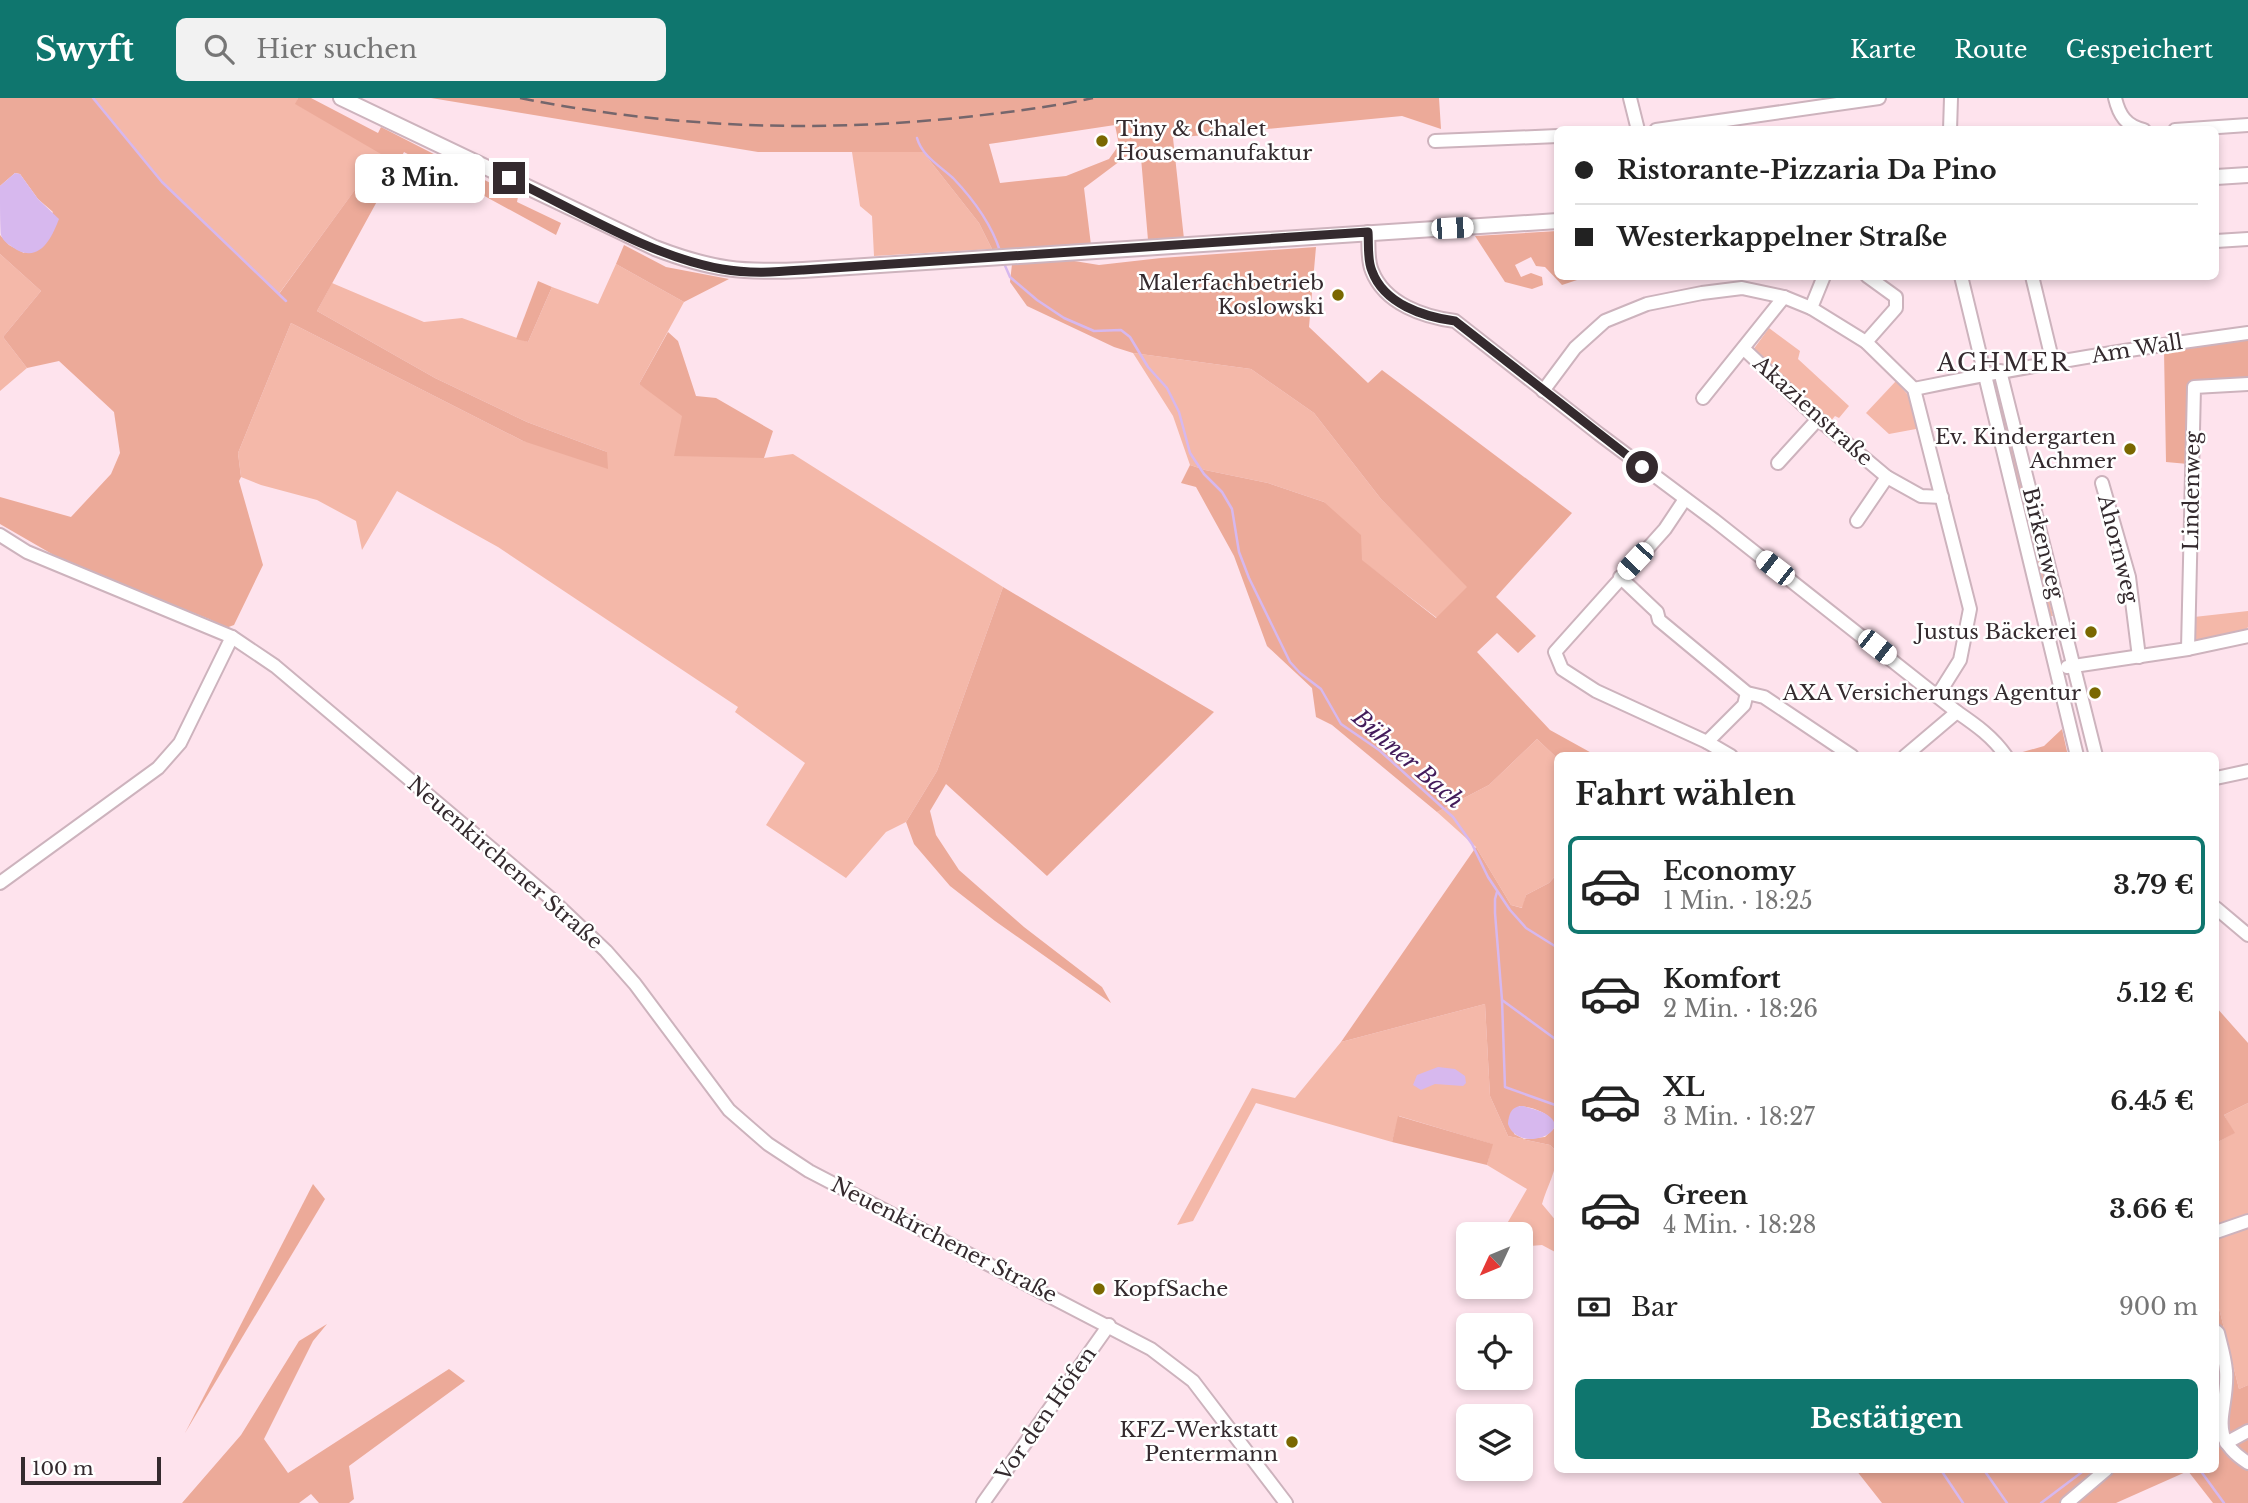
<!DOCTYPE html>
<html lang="de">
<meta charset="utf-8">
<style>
:root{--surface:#fff;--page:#f2f2f2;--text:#222;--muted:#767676;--line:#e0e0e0;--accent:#0f766e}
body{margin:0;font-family:"Libre Baskerville",serif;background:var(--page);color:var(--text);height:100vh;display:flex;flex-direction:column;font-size:26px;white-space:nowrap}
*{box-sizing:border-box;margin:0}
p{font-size:23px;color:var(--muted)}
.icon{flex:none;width:38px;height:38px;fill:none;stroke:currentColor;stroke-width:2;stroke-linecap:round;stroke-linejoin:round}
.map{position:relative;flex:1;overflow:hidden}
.panel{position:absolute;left:1554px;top:654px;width:665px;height:721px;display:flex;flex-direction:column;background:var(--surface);border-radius:10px;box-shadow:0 4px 10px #0003}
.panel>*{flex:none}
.top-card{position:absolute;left:1554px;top:28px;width:665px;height:154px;border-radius:10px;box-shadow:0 4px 10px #0003;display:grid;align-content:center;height:154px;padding:0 21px;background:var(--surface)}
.needle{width:46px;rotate:226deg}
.controls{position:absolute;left:1456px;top:1124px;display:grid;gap:14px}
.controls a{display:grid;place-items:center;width:77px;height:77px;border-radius:10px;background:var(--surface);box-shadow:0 4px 10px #0003;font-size:35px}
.scale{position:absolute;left:21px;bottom:18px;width:140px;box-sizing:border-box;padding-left:7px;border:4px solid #342a2e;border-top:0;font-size:19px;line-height:24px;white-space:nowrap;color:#342a2e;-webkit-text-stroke:5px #fff;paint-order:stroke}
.end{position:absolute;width:32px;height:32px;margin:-16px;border:9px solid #342a2e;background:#fff;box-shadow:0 0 0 4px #fff}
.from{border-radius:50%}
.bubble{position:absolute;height:49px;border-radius:10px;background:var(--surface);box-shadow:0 4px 10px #0003;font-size:23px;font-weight:700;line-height:49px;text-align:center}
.car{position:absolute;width:21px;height:42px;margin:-21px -10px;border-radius:9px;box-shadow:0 0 5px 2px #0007;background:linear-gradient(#fff 24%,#345 0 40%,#fff 0 76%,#345 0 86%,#fff 0)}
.top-card b{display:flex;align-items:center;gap:24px;height:66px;font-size:26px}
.top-card b+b{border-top:2px solid var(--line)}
.top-card i{width:18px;height:18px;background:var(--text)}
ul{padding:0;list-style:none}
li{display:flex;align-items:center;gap:21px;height:98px;margin:0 14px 10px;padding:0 7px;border:4px solid transparent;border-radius:10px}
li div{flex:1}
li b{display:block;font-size:26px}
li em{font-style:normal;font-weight:700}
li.active{border-color:var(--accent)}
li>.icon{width:63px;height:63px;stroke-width:1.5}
h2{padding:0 21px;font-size:32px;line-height:84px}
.pay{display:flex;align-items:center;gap:18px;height:77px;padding:0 21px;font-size:26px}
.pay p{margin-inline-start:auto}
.button{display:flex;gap:14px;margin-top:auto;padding:14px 21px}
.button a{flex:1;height:80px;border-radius:10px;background:var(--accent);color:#fff;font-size:28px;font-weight:700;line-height:80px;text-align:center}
header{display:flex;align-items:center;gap:42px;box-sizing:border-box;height:98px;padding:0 35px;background:var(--accent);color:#fff}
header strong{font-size:33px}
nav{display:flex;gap:38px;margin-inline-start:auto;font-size:24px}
.search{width:490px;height:63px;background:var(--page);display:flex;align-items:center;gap:18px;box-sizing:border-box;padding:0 24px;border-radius:10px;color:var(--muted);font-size:26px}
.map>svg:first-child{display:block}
</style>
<header>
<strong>Swyft</strong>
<div class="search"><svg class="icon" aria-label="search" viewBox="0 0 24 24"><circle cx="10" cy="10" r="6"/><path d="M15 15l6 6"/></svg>Hier suchen</div>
<nav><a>Karte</a><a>Route</a><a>Gespeichert</a></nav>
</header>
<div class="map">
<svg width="2248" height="1405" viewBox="0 0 2248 1405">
<rect width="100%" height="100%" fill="#fee3ed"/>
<!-- green -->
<g fill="#f4b8a9">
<polygon points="93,0 298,0 296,6 382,55 278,197 159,81"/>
<polygon points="852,54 923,54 979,125 992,151 874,158 872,118 860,108"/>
<polygon points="0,156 41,193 3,239 27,270 0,293"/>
<polygon points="616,166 684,204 639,286 764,360 793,356 1003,489 937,673 906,724 886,734 846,780 766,727 805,665 735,614 738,609 498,449 397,393 362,452 356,423 317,402 261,387 241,379 238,355 291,225 523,343 607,354 527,324 435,280 317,213 332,185 424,224 462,220 528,244 552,189 598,206"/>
<polygon points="1769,230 1800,253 1798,261 1849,308 1839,320 1835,318 1830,324 1753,252"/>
<polygon points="1133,255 1251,271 1314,315 1381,401 1468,489 1437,520 1361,462 1324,404 1268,385 1205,372 1190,367 1173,318"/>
<polygon points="1896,283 1908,297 1921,333 1916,331 1889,336 1866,315"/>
<polygon points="1993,283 1997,284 2049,492 2047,493 2053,518 2050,518"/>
<polygon points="2248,513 2248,529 2245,533 2197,543 2193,539 2194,519"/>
<polygon points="1537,641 1557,660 1557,776 1549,785 1526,797 1523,810 1511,807 1476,749 1437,714 1489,687"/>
<path d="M 1485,906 L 1490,998 L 1508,1038 L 1550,1047 L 1557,1054 C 1557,1073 1547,1088 1542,1106 L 1557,1124 L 1557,1155 L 1542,1147 L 1530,1148 L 1521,1163 L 1521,1136 L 1501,1136 L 1527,1091 L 1487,1067 L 1492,1046 L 1399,1018 L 1392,1044 L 1256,1005 L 1193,1123 L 1177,1127 L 1252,990 L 1295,1000 L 1341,944 Z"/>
<polygon points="2248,1005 2248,1287 2239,1291 2216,1198 2216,1045 2234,1035 2224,1017"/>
</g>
<!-- forest -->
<g fill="#ecaa99" fill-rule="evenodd">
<polygon points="0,0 93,0 159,81 279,196 381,56 295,6 298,0 311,0 378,35 381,29 518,99 517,104 561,125 556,137 404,54 317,213 435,280 527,324 607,354 608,371 523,343 291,225 238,355 241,379 239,383 263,467 234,527 226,530 209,521 71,467 0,426 0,399 71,419 111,376 120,355 114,314 59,263 27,270 3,239 41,193 0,156 0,137 9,147 24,155 53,114 38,101 20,76 15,75 0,88"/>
<path d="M 431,0 L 1439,0 L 1441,31 L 1402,18 L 1173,40 L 1184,141 L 1148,142 L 1140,48 L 1084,90 L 1091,147 L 992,151 L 979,125 L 923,54 L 758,54 ZM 1115,27 L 1119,47 L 1109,61 L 1066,78 L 1000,85 L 989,46 Z"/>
<polygon points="1557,133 1558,178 1579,179 1580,181 1562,187 1545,169 1536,168 1531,159 1515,167 1521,179 1531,175 1542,179 1543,187 1532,191 1505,184 1475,138"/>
<polygon points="624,147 666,169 729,181 684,204 616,166"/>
<polygon points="1316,149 1309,229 1368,285 1382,272 1572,415 1496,499 1536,538 1518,555 1497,535 1477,554 1550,632 1597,658 1558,658 1557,660 1537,641 1489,687 1437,714 1332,627 1316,619 1312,590 1267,548 1234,458 1196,389 1181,385 1190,367 1205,372 1268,385 1324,404 1361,437 1362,462 1436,520 1467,489 1381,401 1314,315 1251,271 1133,255 1114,249 1027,208 1010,184 1012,166 1068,162 1099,167 1161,160"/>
<polygon points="538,183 552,189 528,244 516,241"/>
<polygon points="668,234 678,243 696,298 716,300 773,333 764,360 674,358 682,318 639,286"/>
<polygon points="2248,240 2248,282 2191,288 2188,366 2166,364 2164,253"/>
<polygon points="1003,489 1214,614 1047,778 946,686 930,713 936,737 959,772 1024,829 1102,889 1111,905 995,823 950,788 914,746 906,724 937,673"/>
<polygon points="2062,631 2068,658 2012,657 2044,648"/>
<path d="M 1476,749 L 1511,807 L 1522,810 L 1526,797 L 1549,785 L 1557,776 L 1557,1054 L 1550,1047 L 1508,1038 L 1490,998 L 1485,906 L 1341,944 ZM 1519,1008 C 1532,1009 1553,1015 1554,1030 L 1545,1039 L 1524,1041 L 1514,1036 Z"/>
<polygon points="2216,909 2248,945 2248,1005 2224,1017 2235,1035 2216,1045"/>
<polygon points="1398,1018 1493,1046 1487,1067 1392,1044"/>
<polygon points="313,1086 325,1101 185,1335"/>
<polygon points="2216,1198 2239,1291 2248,1287 2248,1405 2213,1405 2188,1373 2116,1405 1882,1405 1856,1372 2080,1372 2082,1375 2086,1372 2216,1372"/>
<polygon points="327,1226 313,1243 264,1341 288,1375 449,1271 465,1283 349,1368 354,1401 349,1405 319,1405 311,1396 299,1405 182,1405 241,1337 299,1243"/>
</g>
<!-- water -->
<g fill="#d7b8ee">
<path d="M 15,75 L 20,76 L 38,101 L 59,121 C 52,139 41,164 17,152 C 11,148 3,144 1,137 C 0,130 0,98 0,88 Z"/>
<polygon points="1438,969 1455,971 1465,978 1466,985 1463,988 1435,986 1421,992 1413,987 1417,977"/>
<path d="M 1523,1008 C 1531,1011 1544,1013 1550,1019 C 1570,1036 1518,1055 1508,1026 C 1509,1016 1511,1008 1523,1008 Z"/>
</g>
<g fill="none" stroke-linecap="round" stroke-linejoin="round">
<!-- stream -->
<g stroke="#d7b8ee" stroke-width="2.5">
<polyline points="93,0 162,84 286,203"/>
<path d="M 917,40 C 922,58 940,68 953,80 C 973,101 991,125 1000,153"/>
<polyline points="1003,163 1010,179 1037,202 1064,220 1094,233 1121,232 1130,239 1148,269 1167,290 1179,314 1190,355 1204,376 1222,394 1232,411 1239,454 1249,480 1290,564 1300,575 1321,591 1341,626 1379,652 1453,719 1472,746 1488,779 1510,812 1526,830 1558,850"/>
<polyline points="1497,794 1495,801 1495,815 1502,902 1558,943"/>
<polyline points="1502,902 1505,989 1558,1008"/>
<polyline points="1941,1372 1963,1405"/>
<polyline points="1984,1372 2007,1405"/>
<polyline points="2200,1372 2224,1405"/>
<polyline points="2041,1405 2082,1374 2080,1372"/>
</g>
<defs>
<g id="minor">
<polyline points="1630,0 1638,32"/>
<path d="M 2115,0 C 2119,17 2126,28 2144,32"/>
<polyline points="1656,32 1879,0"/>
<polyline points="1950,32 1951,0"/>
<polyline points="2175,32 2248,27"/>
<polyline points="1435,43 1558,38"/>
<path d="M 1368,134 C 1369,146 1367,162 1372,173 C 1385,206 1424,219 1455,223 L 1599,336 L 1714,422 L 1957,614 C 1976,627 1993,639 2006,658"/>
<polyline points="2216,143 2248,141"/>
<polyline points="1961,178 2077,658"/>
<polyline points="2032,178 2053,265"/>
<polyline points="1811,210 1824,178"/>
<polyline points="1866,244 1896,210 1896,199 1867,178"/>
<polyline points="1744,251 1818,321 1887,379 1921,398 1942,399"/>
<polyline points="2000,273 2096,658"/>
<path d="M 1914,291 C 2025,268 2136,250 2248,235"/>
<polyline points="1543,293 1575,250 1605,223 1647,206 1702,195 1742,190 1784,199 1811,210 1866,244 1914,291 1970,511 1960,562 1938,597"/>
<polyline points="1703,300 1784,199"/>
<polyline points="1778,365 1818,321"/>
<polyline points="2102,385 2129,479 2139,559"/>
<polyline points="1685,401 1665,431 1555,554 1562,571 1596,593 1707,644 1731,658"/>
<polyline points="1857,423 1887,379"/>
<polyline points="0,437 27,454 232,539 275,568 549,799 606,853 635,886 729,1012 768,1046 809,1073 1151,1251 1193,1283 1286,1405"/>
<polyline points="1620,479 1657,514 1659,522 1747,595 1764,599 1852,658"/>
<polyline points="2188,551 2194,289 2248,286"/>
<polyline points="2067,569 2188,551 2248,538"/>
<polyline points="1707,644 1744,607 1747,595"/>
<polyline points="1905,658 1957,614"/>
<polyline points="2216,680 2248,673"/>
<polyline points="0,785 158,670 180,645 232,539"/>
<polyline points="2216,810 2248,837"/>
<polyline points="2216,1134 2248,1123"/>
<path d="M 2216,1233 L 2218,1235 C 2221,1247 2225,1260 2226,1273 C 2229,1314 2204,1337 2248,1365"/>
<polyline points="2226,1345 2248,1333"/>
<polyline points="983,1405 1109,1227"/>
<polyline points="2067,1405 2106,1372"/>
</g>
<g id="major">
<path d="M 341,0 L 655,150 C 712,172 743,175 803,172 L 1558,123"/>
<polyline points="2216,79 2248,77"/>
</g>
</defs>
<!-- minor casing -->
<use href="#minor" stroke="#cdb3bd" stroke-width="16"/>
<!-- major casing -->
<use href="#major" stroke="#cdb3bd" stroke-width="18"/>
<!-- minor -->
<use href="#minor" stroke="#fff" stroke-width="12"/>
<!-- major -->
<use href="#major" stroke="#fff" stroke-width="14"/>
<!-- rail -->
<path stroke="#75666c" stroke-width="2.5" stroke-dasharray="14 7" stroke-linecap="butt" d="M 520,0 C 665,29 809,35 956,20 C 1002,15 1047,10 1093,0"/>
</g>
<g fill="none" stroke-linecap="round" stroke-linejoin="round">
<!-- route -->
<path stroke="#342a2e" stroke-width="9" d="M 509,80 C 574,111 652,159 722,171 C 750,176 776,174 803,172 L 1368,134 C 1369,146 1367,162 1372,173 C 1384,206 1424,219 1455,223 L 1642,369"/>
</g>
<!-- markers -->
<g fill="#7a6800" stroke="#fff" stroke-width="2.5">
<circle cx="1102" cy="43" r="7"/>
<circle cx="1338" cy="197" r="7"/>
<circle cx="2130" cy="351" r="7"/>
<circle cx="2091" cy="534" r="7"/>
<circle cx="2095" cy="595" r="7"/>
<circle cx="1099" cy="1191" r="7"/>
<circle cx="1292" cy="1344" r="7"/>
</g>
<g text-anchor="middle" stroke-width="5" stroke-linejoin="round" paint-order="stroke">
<!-- poi labels -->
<g font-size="21" fill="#342a2e" stroke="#fff" text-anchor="end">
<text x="1116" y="38" text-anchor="start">Tiny &amp; Chalet<tspan x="1116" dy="24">Housemanufaktur</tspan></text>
<text x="1324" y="192">Malerfachbetrieb<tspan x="1324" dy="24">Koslowski</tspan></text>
<text x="2116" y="346">Ev. Kindergarten<tspan x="2116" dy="24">Achmer</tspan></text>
<text x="2077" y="541">Justus Bäckerei</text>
<text x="2081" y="602">AXA Versicherungs Agentur</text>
<text x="1113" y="1198" text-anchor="start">KopfSache</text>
<text x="1278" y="1339">KFZ-Werkstatt<tspan x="1278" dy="24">Pentermann</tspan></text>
</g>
<!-- street labels -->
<g font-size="21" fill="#342a2e" stroke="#fff">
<text transform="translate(2137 251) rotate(-9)" y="7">Am Wall</text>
<text transform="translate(1813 313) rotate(42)" y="7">Akazienstraße</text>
<text transform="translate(2192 393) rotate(-89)" y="7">Lindenweg</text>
<text transform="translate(2043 445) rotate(76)" y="7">Birkenweg</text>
<text transform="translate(2118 451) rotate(76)" y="7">Ahornweg</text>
<text transform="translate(505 765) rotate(41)" y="7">Neuenkirchener Straße</text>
<text transform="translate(944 1142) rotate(27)" y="7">Neuenkirchener Straße</text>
<text transform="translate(1046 1316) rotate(-55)" y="7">Vor den Höfen</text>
</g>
<!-- water labels -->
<g font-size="23" font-style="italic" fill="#431b5a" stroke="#fff">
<text transform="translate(1408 661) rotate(41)" y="8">Bühner Bach</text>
</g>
<!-- quarter labels -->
<g font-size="24" letter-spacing="2" fill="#342a2e" stroke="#fff">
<text x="2004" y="273">ACHMER</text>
</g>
</g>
</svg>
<div class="controls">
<a><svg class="needle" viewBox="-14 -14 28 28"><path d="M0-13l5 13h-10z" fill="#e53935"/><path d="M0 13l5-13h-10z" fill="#767676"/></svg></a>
<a><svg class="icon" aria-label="locate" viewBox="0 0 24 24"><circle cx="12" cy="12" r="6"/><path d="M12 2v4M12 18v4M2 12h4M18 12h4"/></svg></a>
<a><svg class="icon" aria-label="layers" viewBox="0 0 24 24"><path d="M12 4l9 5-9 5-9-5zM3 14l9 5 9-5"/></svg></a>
</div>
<div class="scale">100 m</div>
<i class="end from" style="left:1642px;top:369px"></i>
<i class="end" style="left:509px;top:80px"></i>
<div class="bubble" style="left:355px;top:56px;width:130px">3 Min.</div>
<i class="car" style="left:1452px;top:130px;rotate:87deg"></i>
<i class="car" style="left:1635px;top:463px;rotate:223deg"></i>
<i class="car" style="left:1775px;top:470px;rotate:308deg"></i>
<i class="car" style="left:1877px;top:549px;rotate:128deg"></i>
<div class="top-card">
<b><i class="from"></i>Ristorante-Pizzaria Da Pino</b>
<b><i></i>Westerkappelner Straße</b>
</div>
<section class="panel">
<h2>Fahrt wählen</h2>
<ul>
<li class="active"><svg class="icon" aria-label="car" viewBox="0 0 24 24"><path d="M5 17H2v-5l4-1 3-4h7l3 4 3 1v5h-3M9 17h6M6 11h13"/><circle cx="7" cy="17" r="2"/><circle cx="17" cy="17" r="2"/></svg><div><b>Economy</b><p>1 Min. · 18:25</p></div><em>3.79 €</em></li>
<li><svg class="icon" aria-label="car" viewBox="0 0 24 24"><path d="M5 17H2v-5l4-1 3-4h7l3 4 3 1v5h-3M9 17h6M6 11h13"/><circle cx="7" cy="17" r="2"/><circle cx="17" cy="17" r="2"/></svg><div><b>Komfort</b><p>2 Min. · 18:26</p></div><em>5.12 €</em></li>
<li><svg class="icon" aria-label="car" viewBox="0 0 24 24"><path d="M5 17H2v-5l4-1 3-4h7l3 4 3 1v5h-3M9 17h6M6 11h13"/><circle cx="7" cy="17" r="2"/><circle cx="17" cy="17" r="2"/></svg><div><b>XL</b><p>3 Min. · 18:27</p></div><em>6.45 €</em></li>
<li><svg class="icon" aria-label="car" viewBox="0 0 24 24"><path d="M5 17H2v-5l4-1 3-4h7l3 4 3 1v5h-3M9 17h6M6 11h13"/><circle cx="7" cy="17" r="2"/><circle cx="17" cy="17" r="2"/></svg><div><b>Green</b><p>4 Min. · 18:28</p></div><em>3.66 €</em></li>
</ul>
<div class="pay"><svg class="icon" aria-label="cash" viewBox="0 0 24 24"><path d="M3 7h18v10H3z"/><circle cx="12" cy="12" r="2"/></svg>Bar<p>900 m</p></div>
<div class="button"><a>Bestätigen</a></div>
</section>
</div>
